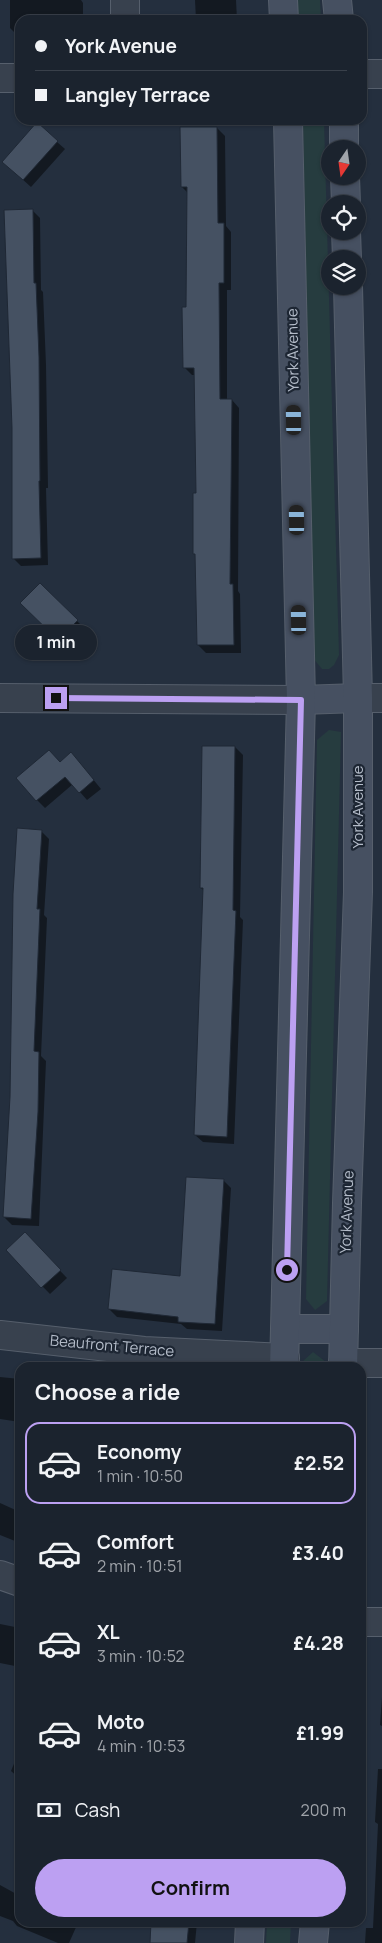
<!DOCTYPE html>
<meta charset="utf-8">
<style>
:root{--surface:#1b232e;--page:#282f3a;--text:#f1f3f6;--muted:#a0a4aa;--line:#39404a;--accent:#bca0f2}
body{margin:0;font-family:Manrope,sans-serif;background:var(--page);color:var(--text);height:100vh;display:flex;flex-direction:column;font-size:19px;white-space:nowrap}
*{box-sizing:border-box;margin:0}
p{font-size:16px;color:var(--muted)}
.icon{flex:none;width:28px;height:28px;fill:none;stroke:currentColor;stroke-width:2;stroke-linecap:round;stroke-linejoin:round}
.map{position:relative;flex:1;overflow:hidden}
.details{position:absolute;left:15px;top:1362px;width:351px;height:565px;display:flex;flex-direction:column;background:var(--surface);border-radius:15px;box-shadow:0 1px 4px #0004,0 0 0 1px var(--line)}
.details>*{flex:none}
.top-card{position:absolute;left:15px;top:15px;width:352px;height:110px;border-radius:15px;box-shadow:0 1px 4px #0004,0 0 0 1px var(--line);display:grid;align-content:center;height:110px;padding:0 20px;background:var(--surface)}
.needle{width:32px;rotate:193deg}
.tools{position:absolute;left:321px;top:140px;display:grid;gap:10px}
.tools a{display:grid;place-items:center;width:45px;height:45px;border-radius:50%;background:var(--surface);box-shadow:0 1px 4px #0004,0 0 0 1px var(--line);font-size:25px}
.end{position:absolute;width:22px;height:22px;margin:-11px;border:6px solid #bca0f2;background:#111;box-shadow:0 0 0 2px #111}
.from{border-radius:50%}
.bubble{position:absolute;height:35px;border-radius:18px;background:var(--surface);box-shadow:0 1px 4px #0004,0 0 0 1px var(--line);font-size:16px;font-weight:700;line-height:35px;text-align:center}
.car{position:absolute;width:15px;height:30px;margin:-15px -8px;border-radius:6px;box-shadow:0 0 4px 1px #0007;background:linear-gradient(#222 24%,#8ab4d8 0 40%,#222 0 76%,#8ab4d8 0 86%,#222 0)}
.top-card b{display:flex;align-items:center;gap:18px;height:48px;font-size:19px}
.top-card b+b{border-top:1px solid var(--line)}
.top-card i{width:12px;height:12px;background:var(--text)}
ul{padding:0;list-style:none}
li{display:flex;align-items:center;gap:15px;height:82px;margin:0 10px 8px;padding:0 10px;border:2px solid transparent;border-radius:15px}
li div{flex:1}
li b{display:block;font-size:19px}
li em{font-style:normal;font-weight:700}
li.current{border-color:var(--accent)}
li>.icon{width:45px;height:45px;stroke-width:1.5}
h2{padding:0 20px;font-size:22px;line-height:60px}
.pay{display:flex;align-items:center;gap:12px;height:55px;padding:0 20px;font-size:19px}
.pay p{margin-inline-start:auto}
.action{display:flex;gap:10px;margin-top:auto;padding:10px 20px}
.action a{flex:1;height:58px;border-radius:30px;background:var(--accent);color:#111;font-size:20px;font-weight:700;line-height:58px;text-align:center}
.map>svg:first-child{display:block}
</style>
<div class="map">
<svg width="382" height="1943" viewBox="0 0 382 1943">
<rect width="100%" height="100%" fill="#242f3e"/>
<!-- green -->
<g fill="#263c3f">
<polygon points="296,0 320,0 321,20 297,20"/>
<polygon points="303,120 324,120 339,655 334,665 329,669 322,669 313,658"/>
<polygon points="329,730 341,732 327,1301 315,1310 306,1299 317,740"/>
<polygon points="313,1352 326,1362 325,1367 301,1367 302,1362"/>
<polygon points="267,1923 291,1923 290,1943 266,1943"/>
</g>
<!-- shadow -->
<g fill="#0007">
<polygon points="10,0 81,0 83,3 83,20 20,20 20,36 18,36 10,28"/>
<polygon points="195,0 236,0 237,20 196,20"/>
<polygon points="217,128 225,136 226,226 231,232 231,290 227,290 227,400 232,400 239,408 238,591 240,594 241,653 206,653 198,645 196,375 192,375 184,367 188,309 188,193 182,187"/>
<polygon points="57,142 65,149 31,187 11,169"/>
<polygon points="32,210 40,218 41,290 43,292 46,365 48,488 46,488 48,565 21,566 13,558"/>
<polygon points="40,584 85,629 67,647 22,603"/>
<polygon points="235,747 243,755 240,917 243,920 234,1144 203,1142 195,1135 204,891 201,888"/>
<polygon points="79,762 101,789 87,800 73,784 45,808 37,800 60,763"/>
<polygon points="41,831 49,839 44,915 47,918 41,1056 46,1061 39,1226 12,1225 4,1217 11,1097"/>
<polygon points="223,1180 231,1188 222,1331 187,1329 181,1324 117,1317 109,1309 182,1278"/>
<polygon points="25,1234 67,1278 50,1294 7,1250"/>
<polygon points="0,1377 20,1379 20,1422 0,1419"/>
<polygon points="0,1503 20,1512 20,1543 0,1535"/>
<polygon points="0,1624 20,1628 20,1667 0,1663"/>
<polygon points="382,1697 382,1726 380,1725"/>
<polygon points="20,1749 20,1779 11,1771"/>
<polygon points="378,1769 382,1769 382,1943 365,1943 366,1928 373,1928 378,1824 375,1822"/>
<polygon points="0,1885 20,1896 20,1922 74,1922 77,1925 69,1943 58,1943 17,1926 13,1921 0,1916"/>
<polygon points="153,1922 197,1922 195,1943 151,1943"/>
</g>
<!-- building -->
<g fill="#455162" stroke="#1f2835">
<polygon points="37,122 58,141 23,180 2,162"/>
<polygon points="180,127 217,127 218,223 224,223 224,283 219,283 220,399 232,399 230,584 233,584 234,645 197,645 195,554 193,554 193,493 196,493 194,368 183,368 182,307 186,307 187,187 181,187"/>
<polygon points="33,209 34,283 36,283 39,357 40,481 39,481 41,558 12,559 12,428 4,210"/>
<polygon points="40,583 78,620 58,640 20,603"/>
<polygon points="202,746 235,746 233,910 236,911 227,1137 194,1135 203,888 200,888"/>
<polygon points="49,750 60,762 71,752 94,780 79,793 65,777 36,801 16,778"/>
<polygon points="17,828 42,830 37,909 40,909 34,1051 39,1052 38,1112 31,1219 3,1217 10,1097 13,894"/>
<polygon points="186,1177 224,1179 215,1324 178,1322 178,1317 108,1309 112,1269 180,1276"/>
<polygon points="25,1232 61,1270 41,1288 6,1250"/>
<polygon points="151,1922 189,1922 187,1943 150,1943"/>
</g>
<g fill="none" stroke-linecap="round" stroke-linejoin="round">
<defs>
<g id="minor">
<polyline points="125,0 125,20"/>
<polyline points="362,74 382,74"/>
<polyline points="0,78 20,78"/>
<polyline points="0,698 301,700"/>
<polyline points="358,698 382,698"/>
<polyline points="0,1335 144,1351 285,1358"/>
<polyline points="343,1363 382,1363"/>
<polyline points="0,1575 20,1582"/>
<polyline points="361,1622 382,1622"/>
</g>
<g id="secondary">
<polyline points="283,0 284,20"/>
<polyline points="337,0 339,20"/>
<polyline points="344,120 344,149"/>
<polyline points="345,176 346,204"/>
<polyline points="346,231 347,259"/>
<polyline points="301,700 358,698"/>
<polyline points="285,1329 344,1329"/>
<polyline points="284,1368 301,700 288,120"/>
<polyline points="343,1368 347,1203 358,892 358,698 348,286"/>
<polyline points="249,1943 250,1922"/>
<polyline points="313,1943 315,1922"/>
</g>
</defs>
<!-- minor casing -->
<use href="#minor" stroke="#565f6c" stroke-width="30"/>
<!-- secondary casing -->
<use href="#secondary" stroke="#565f6c" stroke-width="30"/>
<!-- minor -->
<use href="#minor" stroke="#38414e" stroke-width="28"/>
<!-- secondary -->
<use href="#secondary" stroke="#465061" stroke-width="28"/>
</g>
<g fill="none" stroke-linecap="round" stroke-linejoin="round">
<!-- route -->
<polyline stroke="#bca0f2" stroke-width="6" points="56,698 301,700 287,1270"/>
</g>
<g text-anchor="middle" stroke-width="4.5" stroke-linejoin="round" paint-order="stroke">
<!-- street labels -->
<g font-size="15" fill="#b4bcc9" stroke="#1d2633">
<text transform="translate(293 350) rotate(-91)" y="5">York Avenue</text>
<text transform="translate(358 807) rotate(-90)" y="5">York Avenue</text>
<text transform="translate(347 1212) rotate(-88)" y="5">York Avenue</text>
<text transform="translate(112 1346) rotate(5)" y="5">Beaufront Terrace</text>
</g>
</g>
</svg>
<div class="tools">
<a><svg class="needle" viewBox="-14 -14 28 28"><path d="M0-13l5 13h-10z" fill="#e53935"/><path d="M0 13l5-13h-10z" fill="#a0a4aa"/></svg></a>
<a><svg class="icon" aria-label="locate" viewBox="0 0 24 24"><circle cx="12" cy="12" r="6"/><path d="M12 2v4M12 18v4M2 12h4M18 12h4"/></svg></a>
<a><svg class="icon" aria-label="layers" viewBox="0 0 24 24"><path d="M12 4l9 5-9 5-9-5zM3 14l9 5 9-5"/></svg></a>
</div>
<i class="end from" style="left:287px;top:1270px"></i>
<i class="end" style="left:56px;top:698px"></i>
<div class="bubble" style="left:15px;top:625px;width:82px">1 min</div>
<i class="car" style="left:294px;top:420px;rotate:359deg"></i>
<i class="car" style="left:297px;top:520px;rotate:359deg"></i>
<i class="car" style="left:299px;top:620px;rotate:359deg"></i>
<div class="top-card">
<b><i class="from"></i>York Avenue</b>
<b><i></i>Langley Terrace</b>
</div>
<section class="details">
<h2>Choose a ride</h2>
<ul>
<li class="current"><svg class="icon" aria-label="car" viewBox="0 0 24 24"><path d="M5 17H2v-5l4-1 3-4h7l3 4 3 1v5h-3M9 17h6M6 11h13"/><circle cx="7" cy="17" r="2"/><circle cx="17" cy="17" r="2"/></svg><div><b>Economy</b><p>1 min · 10:50</p></div><em>£2.52</em></li>
<li><svg class="icon" aria-label="car" viewBox="0 0 24 24"><path d="M5 17H2v-5l4-1 3-4h7l3 4 3 1v5h-3M9 17h6M6 11h13"/><circle cx="7" cy="17" r="2"/><circle cx="17" cy="17" r="2"/></svg><div><b>Comfort</b><p>2 min · 10:51</p></div><em>£3.40</em></li>
<li><svg class="icon" aria-label="car" viewBox="0 0 24 24"><path d="M5 17H2v-5l4-1 3-4h7l3 4 3 1v5h-3M9 17h6M6 11h13"/><circle cx="7" cy="17" r="2"/><circle cx="17" cy="17" r="2"/></svg><div><b>XL</b><p>3 min · 10:52</p></div><em>£4.28</em></li>
<li><svg class="icon" aria-label="car" viewBox="0 0 24 24"><path d="M5 17H2v-5l4-1 3-4h7l3 4 3 1v5h-3M9 17h6M6 11h13"/><circle cx="7" cy="17" r="2"/><circle cx="17" cy="17" r="2"/></svg><div><b>Moto</b><p>4 min · 10:53</p></div><em>£1.99</em></li>
</ul>
<div class="pay"><svg class="icon" aria-label="cash" viewBox="0 0 24 24"><path d="M3 7h18v10H3z"/><circle cx="12" cy="12" r="2"/></svg>Cash<p>200 m</p></div>
<div class="action"><a>Confirm</a></div>
</section>
</div>
